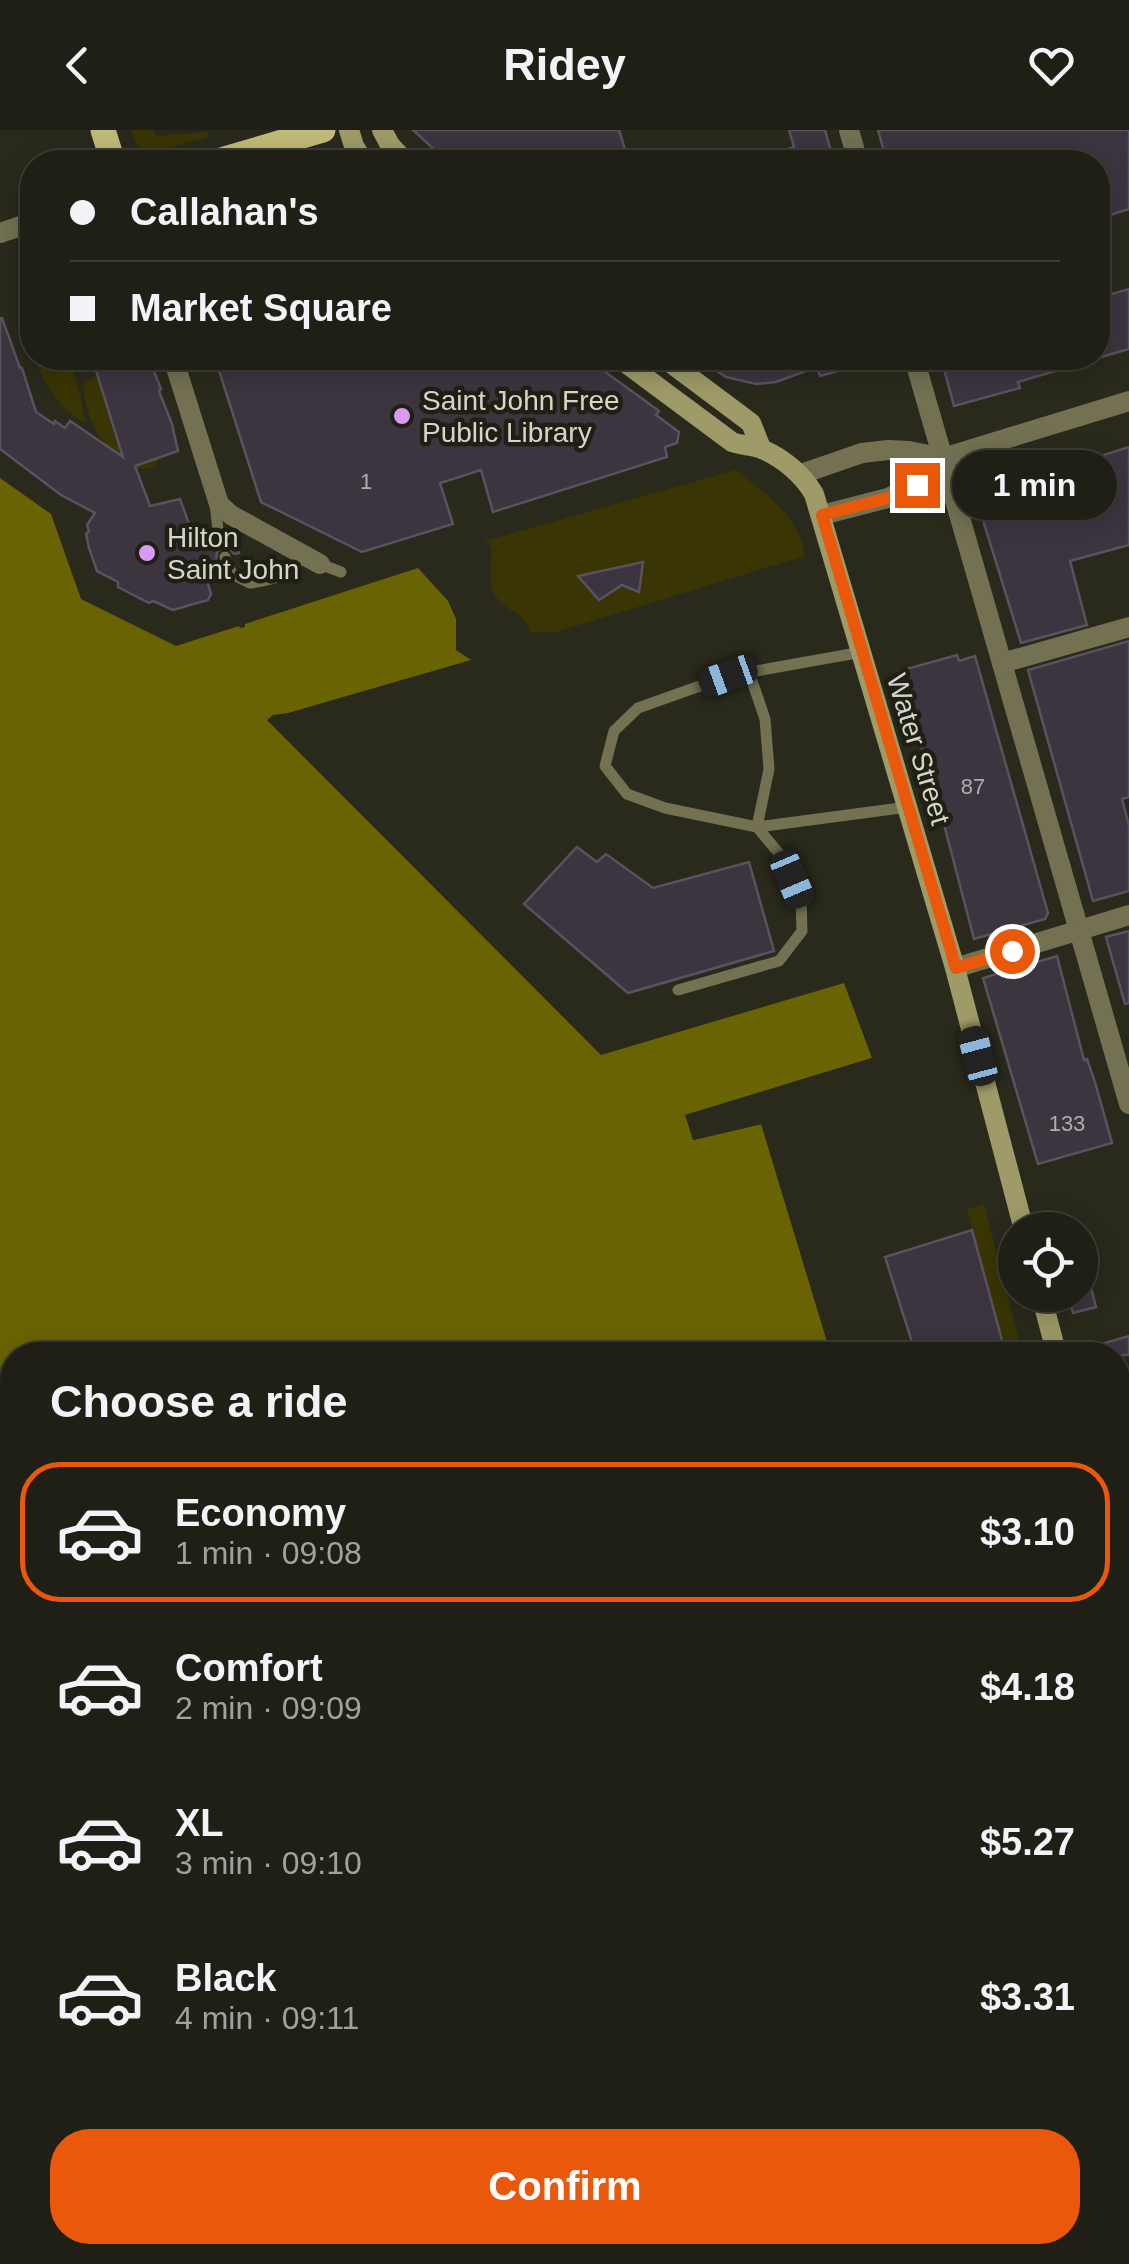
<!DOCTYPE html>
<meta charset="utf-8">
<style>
:root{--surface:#1f1f15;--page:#27271e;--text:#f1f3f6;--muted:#a1a2a0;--line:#3c3d34;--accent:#ea580c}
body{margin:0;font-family:Helvetica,sans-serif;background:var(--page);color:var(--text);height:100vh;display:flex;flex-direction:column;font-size:38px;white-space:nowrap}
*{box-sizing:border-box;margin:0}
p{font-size:32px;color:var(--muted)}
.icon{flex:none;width:55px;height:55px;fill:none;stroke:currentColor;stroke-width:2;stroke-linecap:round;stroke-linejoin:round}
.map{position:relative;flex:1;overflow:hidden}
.details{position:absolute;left:0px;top:1212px;width:1130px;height:922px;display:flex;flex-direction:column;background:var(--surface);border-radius:40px 40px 0 0;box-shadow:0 5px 25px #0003,0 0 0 2px var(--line)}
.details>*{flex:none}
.guide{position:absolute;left:20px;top:20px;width:1090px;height:220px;border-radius:40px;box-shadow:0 5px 25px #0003,0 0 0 2px var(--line);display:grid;align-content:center;height:220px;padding:0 50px;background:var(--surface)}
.buttons{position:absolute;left:998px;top:1082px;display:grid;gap:20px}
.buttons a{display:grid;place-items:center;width:100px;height:100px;border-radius:50%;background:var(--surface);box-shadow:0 5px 25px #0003,0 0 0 2px var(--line);font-size:50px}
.end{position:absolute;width:45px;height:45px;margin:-22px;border:12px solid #ea580c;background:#fff;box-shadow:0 0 0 5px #fff}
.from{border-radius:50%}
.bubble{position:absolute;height:70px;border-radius:35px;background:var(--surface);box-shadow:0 5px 25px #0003,0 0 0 2px var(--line);font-size:32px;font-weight:700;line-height:70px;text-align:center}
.car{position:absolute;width:30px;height:60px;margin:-30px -15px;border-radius:12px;box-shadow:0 0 8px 2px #0007;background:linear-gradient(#222 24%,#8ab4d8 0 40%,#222 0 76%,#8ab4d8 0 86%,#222 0)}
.guide b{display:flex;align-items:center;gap:35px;height:95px;font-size:38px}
.guide b+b{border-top:2px solid var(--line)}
.guide i{width:25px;height:25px;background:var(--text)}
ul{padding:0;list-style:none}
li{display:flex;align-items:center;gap:30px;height:140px;margin:0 20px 15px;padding:0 30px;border:5px solid transparent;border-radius:40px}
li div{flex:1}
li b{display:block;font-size:38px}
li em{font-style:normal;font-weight:700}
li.active{border-color:var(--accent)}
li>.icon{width:90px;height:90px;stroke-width:1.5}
h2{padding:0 50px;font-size:45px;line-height:120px}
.primary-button{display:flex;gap:20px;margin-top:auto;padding:20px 50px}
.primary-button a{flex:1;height:115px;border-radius:40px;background:var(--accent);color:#fff;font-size:40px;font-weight:700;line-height:115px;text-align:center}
header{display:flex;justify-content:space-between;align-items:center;height:130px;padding:0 50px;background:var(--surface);font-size:45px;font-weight:700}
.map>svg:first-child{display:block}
</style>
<header><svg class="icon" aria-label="back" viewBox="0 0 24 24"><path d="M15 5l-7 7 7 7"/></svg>Ridey<svg class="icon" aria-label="heart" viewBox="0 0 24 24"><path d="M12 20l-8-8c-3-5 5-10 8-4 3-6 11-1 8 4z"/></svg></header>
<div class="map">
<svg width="1129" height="2134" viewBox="0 0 1129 2134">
<rect width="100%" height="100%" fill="#29291c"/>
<!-- green -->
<g fill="#393504">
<polygon points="131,0 154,0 156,6 207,2 209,4 208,7 151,23 138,16"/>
<path d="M 35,228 L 65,228 C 78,247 81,271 86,294 C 60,278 45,256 35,228 Z"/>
<path d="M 98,244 L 114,298 L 145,331 L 160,328 L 155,337 L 132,340 C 101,315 86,293 83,253 Z"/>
<path d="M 736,340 C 766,364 800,386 805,426 L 556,502 L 530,502 C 523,480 507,483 496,467 C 487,455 492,432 491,417 L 485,411 Z"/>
<polygon points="984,1074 1023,1225 1006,1225 994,1179 992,1179 967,1079"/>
</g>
<!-- water -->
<polygon fill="#6a6304" points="0,348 51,384 81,469 176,516 239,496 240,498 245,497 245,494 418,438 448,471 456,489 456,520 471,530 288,583 273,585 267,590 601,925 844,853 872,928 686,985 694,1010 761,994 831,1225 12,1225 12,2122 1118,2122 1118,2109 1129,2128 1129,2134 0,2134"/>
<!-- pier -->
<polygon fill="#29291c" points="872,928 872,933 692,988 696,1004 760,989 766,993 693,1010 685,985"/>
<!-- building -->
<g fill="#3c3540" stroke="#5a525e" stroke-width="2.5">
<polygon points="413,0 619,0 629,32 448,32"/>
<polygon points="789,0 825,0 834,32 757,32 757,29 794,17"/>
<polygon points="878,0 1129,0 1129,79 1098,89 1098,32 887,32"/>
<polygon points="1129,159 1129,219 1098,228 1098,168"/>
<polygon points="0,188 2,188 20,238 22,238 36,282 54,294 55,291 65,298 70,291 123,327 92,228 149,228 161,259 159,261 172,294 178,321 135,336 150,376 180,369 197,416 210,411 214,416 221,417 227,413 228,406 233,404 239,423 234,424 230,419 222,418 217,422 216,430 202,434 211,464 208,470 173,480 153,471 149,473 118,457 118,452 97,441 89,418 86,404 89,401 87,395 95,383 61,365 0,319"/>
<polygon points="215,228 586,228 659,281 656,285 679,302 677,313 665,317 667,327 493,382 481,340 440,353 453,394 362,422 261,372"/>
<polygon points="697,228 869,228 870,232 820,246 817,237 776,252 756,254 726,247"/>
<polygon points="941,228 1085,228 1086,232 1018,252 1020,258 954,276"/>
<polygon points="1129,317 1129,415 1070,431 1087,495 1021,513 978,374 984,362"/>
<polygon points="643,432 639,462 622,455 599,470 578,446"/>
<polygon points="1129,511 1129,667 1122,669 1129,695 1129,761 1093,771 1028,540"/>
<polygon points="957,525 959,531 975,526 1048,783 1045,789 974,809 942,687 899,541"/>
<polygon points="577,717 597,732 606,724 653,758 749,732 774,821 628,863 524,774"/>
<polygon points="1129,801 1129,873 1125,874 1106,807"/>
<polygon points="1057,826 1084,930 1087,929 1095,952 1112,1013 1038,1034 983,848"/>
<polygon points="972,1100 1006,1225 916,1225 885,1127"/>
<polygon points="1085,1133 1096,1177 1073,1183 1068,1165 1080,1165 1080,1134"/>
<polygon points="1129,1206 1129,1225 1077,1225 1077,1221"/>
</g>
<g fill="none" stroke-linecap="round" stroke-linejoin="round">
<!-- service -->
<g stroke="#737152" stroke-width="11">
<polyline points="215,374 219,408"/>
<path d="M 225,427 L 232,444 L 250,453 C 272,450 292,446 303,425"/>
<polyline points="320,434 341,442"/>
<polyline points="749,542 765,589 769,639 757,697 908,677"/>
<polyline points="678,860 779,831 802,801 801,771 782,727 757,697 665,678 627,664 605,636 614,601 638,578 728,546 862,522"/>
</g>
<!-- minor -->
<g stroke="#737152" stroke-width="20">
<polyline points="849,0 858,32"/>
<polyline points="0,103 32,92"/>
<polyline points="173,228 219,374 231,385 320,434"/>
<polyline points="914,228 1129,974"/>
<polyline points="1002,533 1129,497"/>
<polyline points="955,838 1129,785"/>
</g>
<!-- tertiary -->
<g stroke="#737152" stroke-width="20">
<polyline points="801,344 862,323 888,320 909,321 943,328 1129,271"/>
<polyline points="822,385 888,368 917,355 943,328"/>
<polyline points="1118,1277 1129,1273"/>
</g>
<!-- secondary -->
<g stroke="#9e9b68" stroke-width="20">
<polyline points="349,0 354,16 364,32"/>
<polyline points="382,0 390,15 406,32"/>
<path d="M 619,228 L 732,312 C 742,316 755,315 764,320 C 784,329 803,345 814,364 L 955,838 L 1024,1100"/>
<polyline points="664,228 751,293 761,318"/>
<polyline points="1041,1165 1057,1225"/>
<polyline points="1118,1429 1129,1466"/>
</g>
<!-- primary -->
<g stroke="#c0bb78" stroke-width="25">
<polyline points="103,0 113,32"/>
<polyline points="214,32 323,0"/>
</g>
</g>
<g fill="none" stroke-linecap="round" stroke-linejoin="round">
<!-- route -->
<polyline stroke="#ea580c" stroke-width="12" points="917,355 888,368 822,385 956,838 1012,821"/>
</g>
<!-- markers -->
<g fill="#d99af7" stroke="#201f13" stroke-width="4">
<circle cx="402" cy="286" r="10"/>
<circle cx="147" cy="423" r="10"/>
</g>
<g text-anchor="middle" stroke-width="9" stroke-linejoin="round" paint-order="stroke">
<!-- number labels -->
<g font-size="22" fill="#afada9">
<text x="366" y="359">1</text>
<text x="973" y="664">87</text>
<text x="1067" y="1001">133</text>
</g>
<!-- poi labels -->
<g font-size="28" fill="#d5d5cc" stroke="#201f13" text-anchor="start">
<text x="422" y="280">Saint John Free<tspan x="422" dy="32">Public Library</tspan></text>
<text x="167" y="417">Hilton<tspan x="167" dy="32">Saint John</tspan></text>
</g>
<!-- street labels -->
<g font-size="28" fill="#d5d5cc" stroke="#201f13">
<text transform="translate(919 619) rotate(73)" y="10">Water Street</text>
</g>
</g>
</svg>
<div class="buttons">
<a><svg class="icon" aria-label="locate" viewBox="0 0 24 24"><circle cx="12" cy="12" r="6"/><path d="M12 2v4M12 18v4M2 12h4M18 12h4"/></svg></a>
</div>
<i class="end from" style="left:1012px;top:821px"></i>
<i class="end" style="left:917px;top:355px"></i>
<div class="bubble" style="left:952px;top:320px;width:165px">1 min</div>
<i class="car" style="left:728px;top:546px;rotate:250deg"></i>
<i class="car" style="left:792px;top:749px;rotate:157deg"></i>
<i class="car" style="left:978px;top:926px;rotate:345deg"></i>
<div class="guide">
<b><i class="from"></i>Callahan's</b>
<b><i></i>Market Square</b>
</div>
<section class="details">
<h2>Choose a ride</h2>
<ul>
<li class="active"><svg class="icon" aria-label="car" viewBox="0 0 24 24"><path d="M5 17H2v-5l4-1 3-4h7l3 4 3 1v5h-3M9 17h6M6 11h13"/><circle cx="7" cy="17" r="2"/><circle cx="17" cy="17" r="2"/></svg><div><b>Economy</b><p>1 min · 09:08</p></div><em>$3.10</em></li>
<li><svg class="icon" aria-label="car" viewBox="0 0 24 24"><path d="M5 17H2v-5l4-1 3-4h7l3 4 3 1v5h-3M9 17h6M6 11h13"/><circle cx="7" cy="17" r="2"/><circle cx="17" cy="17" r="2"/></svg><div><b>Comfort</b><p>2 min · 09:09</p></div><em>$4.18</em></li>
<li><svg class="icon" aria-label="car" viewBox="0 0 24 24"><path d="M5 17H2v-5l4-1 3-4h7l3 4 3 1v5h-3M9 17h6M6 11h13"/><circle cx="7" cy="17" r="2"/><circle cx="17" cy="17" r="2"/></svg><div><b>XL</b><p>3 min · 09:10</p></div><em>$5.27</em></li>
<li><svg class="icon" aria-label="car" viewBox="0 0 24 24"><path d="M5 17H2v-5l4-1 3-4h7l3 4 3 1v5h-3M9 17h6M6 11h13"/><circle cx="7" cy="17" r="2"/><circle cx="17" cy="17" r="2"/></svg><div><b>Black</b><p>4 min · 09:11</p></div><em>$3.31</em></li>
</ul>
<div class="primary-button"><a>Confirm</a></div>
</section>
</div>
